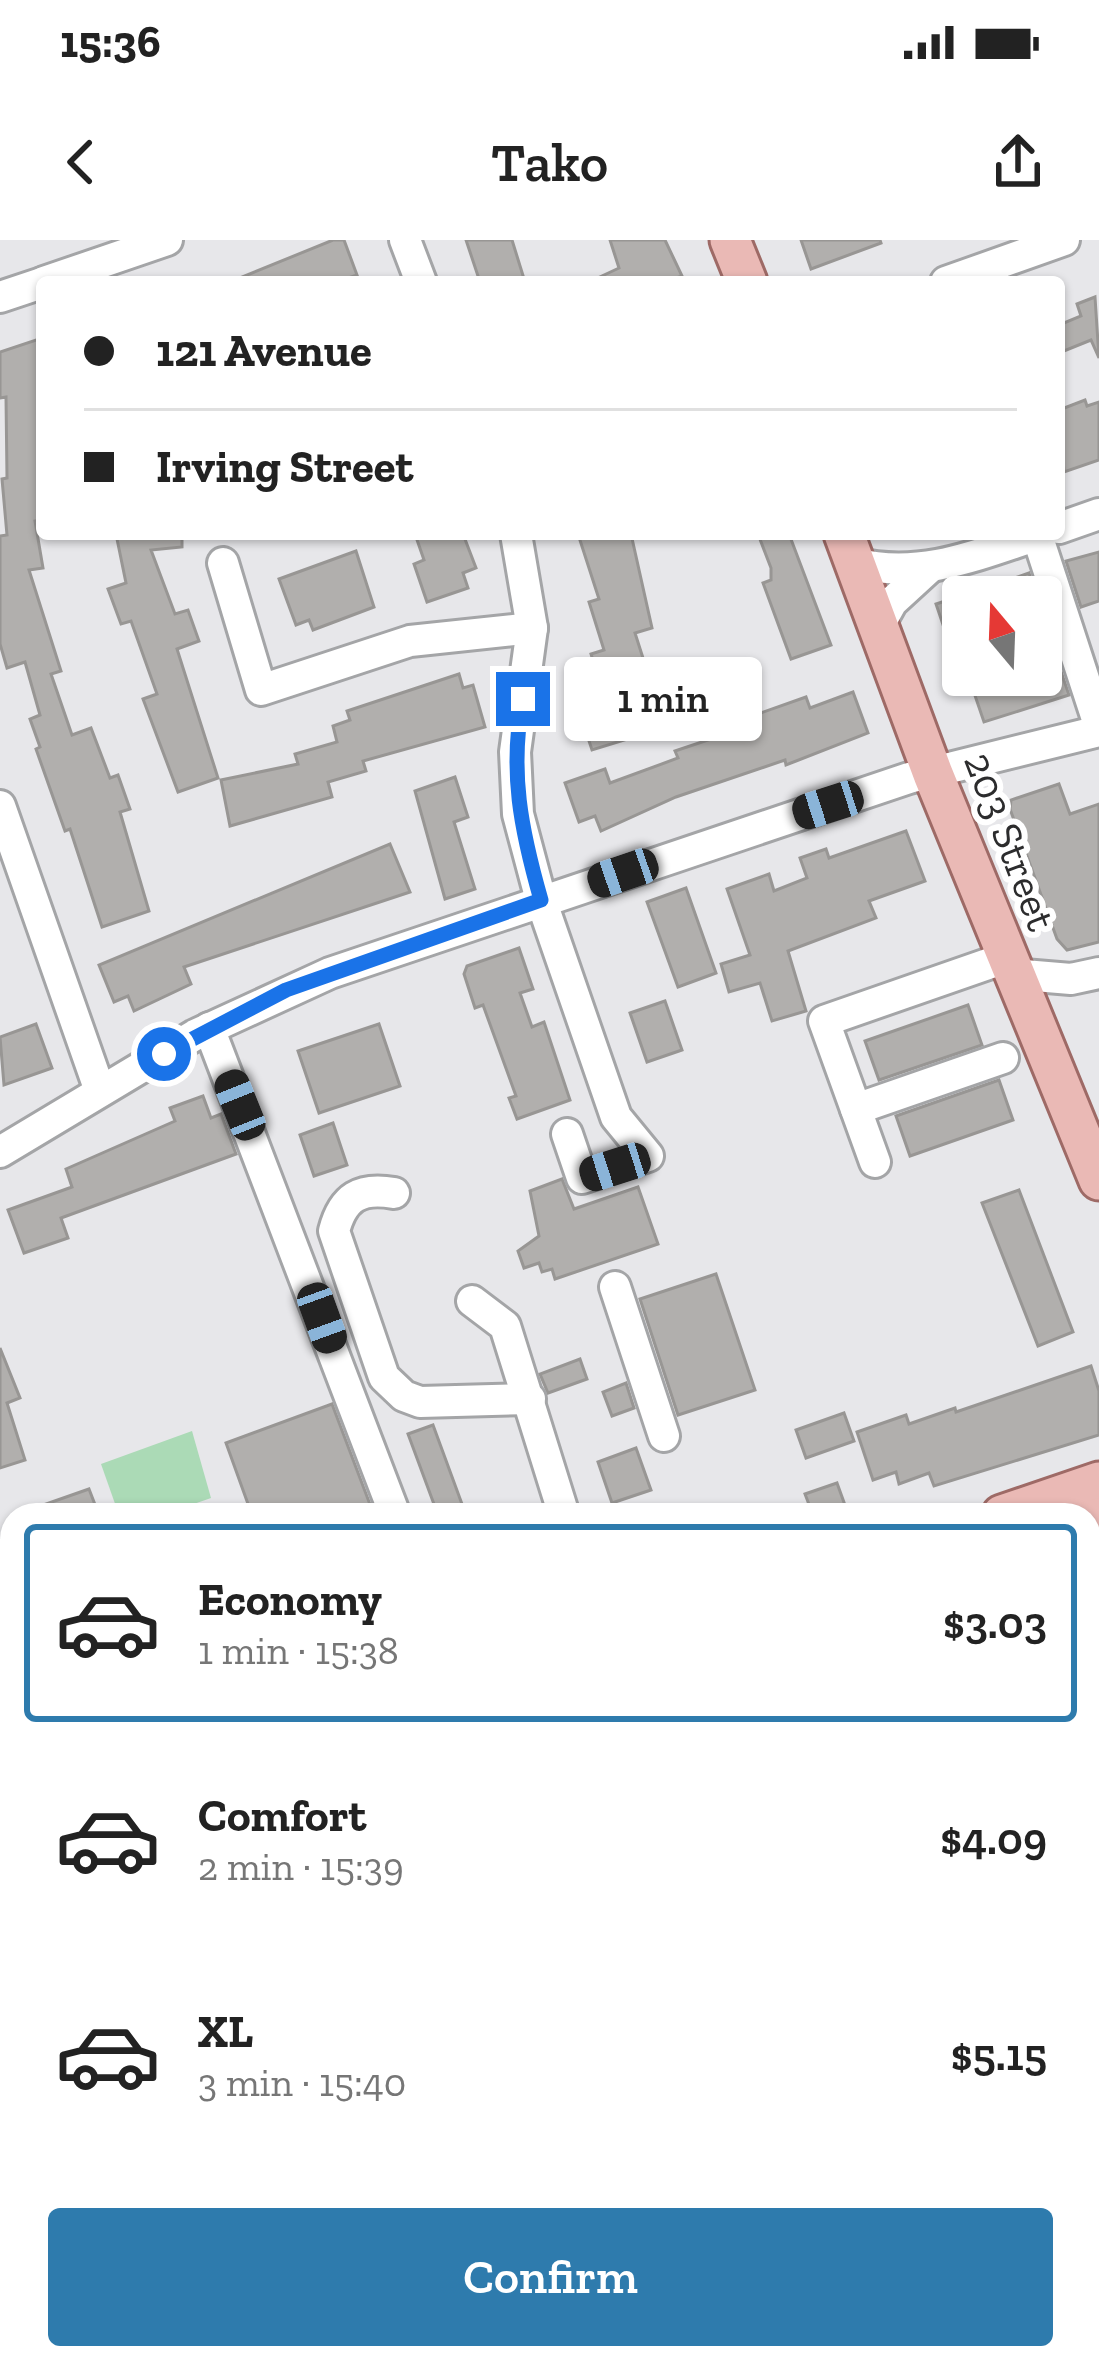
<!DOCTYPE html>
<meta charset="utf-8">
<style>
:root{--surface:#fff;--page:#f6f6f6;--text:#222;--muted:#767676;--line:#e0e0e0;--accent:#2e7bad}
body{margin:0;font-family:"Zilla Slab",serif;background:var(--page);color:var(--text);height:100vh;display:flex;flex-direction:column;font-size:45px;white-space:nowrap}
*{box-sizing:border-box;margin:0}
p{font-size:39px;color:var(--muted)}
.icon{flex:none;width:66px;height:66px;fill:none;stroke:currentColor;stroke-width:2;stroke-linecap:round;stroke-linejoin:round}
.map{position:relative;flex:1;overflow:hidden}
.sheet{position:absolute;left:0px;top:1263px;width:1101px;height:867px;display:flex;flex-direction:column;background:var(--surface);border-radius:36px 36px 0 0;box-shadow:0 3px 9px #0004}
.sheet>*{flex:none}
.top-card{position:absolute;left:36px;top:36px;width:1029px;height:264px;border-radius:12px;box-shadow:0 3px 9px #0004;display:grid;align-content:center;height:264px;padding:0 48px;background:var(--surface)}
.needle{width:78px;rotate:341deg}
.tools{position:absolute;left:942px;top:336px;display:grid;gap:24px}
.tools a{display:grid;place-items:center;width:120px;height:120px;border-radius:12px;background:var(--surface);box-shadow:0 3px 9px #0004;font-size:60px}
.end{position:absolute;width:54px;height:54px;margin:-27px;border:15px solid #1a73e8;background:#fff;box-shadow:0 0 0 6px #fff}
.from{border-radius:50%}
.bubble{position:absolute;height:84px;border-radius:12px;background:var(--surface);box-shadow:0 3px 9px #0004;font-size:39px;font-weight:600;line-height:84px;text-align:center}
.car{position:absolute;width:36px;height:72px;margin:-36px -18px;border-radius:15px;box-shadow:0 0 9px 3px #0007;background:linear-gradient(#222 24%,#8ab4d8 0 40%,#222 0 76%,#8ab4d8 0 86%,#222 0)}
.top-card b{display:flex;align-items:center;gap:42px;height:114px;font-size:45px}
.top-card b+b{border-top:3px solid var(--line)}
.top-card i{width:30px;height:30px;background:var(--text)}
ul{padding:21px 0 0;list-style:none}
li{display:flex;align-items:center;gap:36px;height:198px;margin:0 24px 18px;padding:0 24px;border:6px solid transparent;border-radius:12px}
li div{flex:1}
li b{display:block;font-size:45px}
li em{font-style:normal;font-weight:600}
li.on{border-color:var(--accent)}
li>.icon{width:108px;height:108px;stroke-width:1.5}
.primary-button{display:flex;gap:24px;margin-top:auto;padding:24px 48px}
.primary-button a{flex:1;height:138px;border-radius:12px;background:var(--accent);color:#fff;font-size:48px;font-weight:600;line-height:138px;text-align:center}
.status{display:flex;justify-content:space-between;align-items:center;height:84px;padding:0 60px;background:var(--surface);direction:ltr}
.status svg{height:33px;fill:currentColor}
header{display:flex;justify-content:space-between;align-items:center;height:156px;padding:0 48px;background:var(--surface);font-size:54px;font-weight:600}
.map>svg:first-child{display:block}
</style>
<div class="status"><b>15:36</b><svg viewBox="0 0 49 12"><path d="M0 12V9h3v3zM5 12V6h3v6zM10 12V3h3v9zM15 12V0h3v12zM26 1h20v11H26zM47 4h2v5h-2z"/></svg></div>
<header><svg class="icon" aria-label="back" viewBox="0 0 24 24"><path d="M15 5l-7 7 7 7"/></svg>Tako<svg class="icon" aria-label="share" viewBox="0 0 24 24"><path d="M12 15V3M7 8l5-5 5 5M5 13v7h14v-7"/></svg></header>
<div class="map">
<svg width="1099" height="2129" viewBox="0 0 1099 2129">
<rect width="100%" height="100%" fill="#e7e7ea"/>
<!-- commercial -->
<g fill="#ecd7e5">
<polygon points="1099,1612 1099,1770 1089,1771 1089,1613"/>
<polygon points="12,1674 12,1940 0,1938 0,1678"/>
<polygon points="1089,1885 1099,1885 1099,2025 1089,2026"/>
<polygon points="252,2118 400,2118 403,2129 251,2129"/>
</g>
<!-- green -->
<g fill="#abdab6">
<polygon points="192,1191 211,1258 162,1275 119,1275 101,1224"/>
<polygon points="412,2118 632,2118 808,2129 415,2129"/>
</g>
<!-- building -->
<g fill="#b1afad" stroke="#989694" stroke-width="3">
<polygon points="333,0 344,0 357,35 337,42 230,42"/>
<polygon points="466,0 512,0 525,42 480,42"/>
<polygon points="610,0 665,0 682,36 665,42 589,42 619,28"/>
<polygon points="801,0 880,0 881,3 811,29"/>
<polygon points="1095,57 1099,118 1091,100 1059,113 1059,85 1081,76 1077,64"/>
<polygon points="42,98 42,280 35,281 43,328 29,330 61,431 51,434 72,495 91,488 110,538 118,535 130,569 120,572 149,671 102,687 70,589 65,591 36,509 40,507 30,479 40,475 25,422 7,428 0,404 0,296 7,295 2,239 7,238 6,157 0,158 0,112"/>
<polygon points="1085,160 1087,166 1099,162 1099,220 1064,232 1059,170"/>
<polygon points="116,294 182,294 182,307 151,310 175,374 188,370 199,401 177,409 218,538 178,552 143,459 157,454 131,381 121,384 108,349 126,343"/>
<polygon points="415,294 463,294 476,328 463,333 468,348 427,362 414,324 424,320"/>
<polygon points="578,294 631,294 652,388 635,393 650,440 619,449 634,497 592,510 578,468 605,460 591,414 604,410 589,362 599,359"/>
<polygon points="758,294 789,294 831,405 791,419 763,343 771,340 771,328"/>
<polygon points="356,311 374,367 313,390 309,380 296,385 279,339"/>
<polygon points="1099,312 1099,361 1081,367 1066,321"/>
<polygon points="1029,333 1037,357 972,357 972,353"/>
<polygon points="963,355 963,435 960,435 936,364"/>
<polygon points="1053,408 1069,455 984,482 968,435 1041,435 1041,412"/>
<polygon points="459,434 463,448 473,445 485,487 363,521 366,531 328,542 332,557 230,586 221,540 298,524 295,514 337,502 333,486 350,480 347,471"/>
<polygon points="853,452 868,493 786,525 785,520 676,557 601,591 595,576 579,582 565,543 605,529 610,543 678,518 675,511 720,496 718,488 806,457 810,468"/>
<polygon points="455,537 468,577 454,582 475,649 445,659 415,551"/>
<polygon points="1059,544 1070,574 1099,564 1099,702 1067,710 1057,699 1010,569 1011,560"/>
<polygon points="906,591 925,641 869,661 876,678 788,711 806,771 772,781 760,743 729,752 721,724 750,715 727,649 769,634 774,651 807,638 800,618 826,609 829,618"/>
<polygon points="390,604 410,652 184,727 191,744 134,771 128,756 114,762 99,725"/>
<polygon points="686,648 716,733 678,747 647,662"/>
<polygon points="519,708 533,749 520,753 532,787 544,782 570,860 517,879 509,858 516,856 483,765 475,768 464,734 467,726"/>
<polygon points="665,761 682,810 647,822 630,773"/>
<polygon points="968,765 982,805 879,840 865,801"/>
<polygon points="36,784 52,828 4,845 0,797"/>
<polygon points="379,784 400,846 319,873 298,811"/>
<polygon points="999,840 1013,880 910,916 896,876"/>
<polygon points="203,856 211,878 221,874 236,914 61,978 68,998 24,1013 8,970 72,947 66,929 175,881 170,868"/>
<polygon points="333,883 347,925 314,936 300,895"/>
<polygon points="562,939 574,969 638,947 658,1004 555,1039 552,1029 542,1032 539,1023 524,1028 518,1011 539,996 530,951"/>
<polygon points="1019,950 1073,1092 1038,1106 982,963"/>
<polygon points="716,1034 755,1150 678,1175 640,1059"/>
<polygon points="0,1108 20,1158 7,1163 25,1220 0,1228"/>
<polygon points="580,1119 587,1139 548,1153 540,1134"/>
<polygon points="1091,1126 1099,1151 1099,1195 934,1246 929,1233 899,1244 896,1232 873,1240 857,1192 906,1175 909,1184 955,1168 956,1172"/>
<polygon points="626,1143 634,1168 612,1176 603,1152"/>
<polygon points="332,1164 374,1275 252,1275 226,1203"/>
<polygon points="844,1173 854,1201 806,1218 796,1190"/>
<polygon points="433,1185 466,1275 438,1275 408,1194"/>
<polygon points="636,1208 651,1250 612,1263 598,1222"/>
<polygon points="837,1243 846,1268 813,1275 805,1254"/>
<polygon points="89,1249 99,1275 23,1275 23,1272"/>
</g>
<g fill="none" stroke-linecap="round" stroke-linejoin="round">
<defs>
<g id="minor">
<polyline points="405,0 421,42"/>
<polyline points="44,42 167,0"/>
<polyline points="946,42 1064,0"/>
<polyline points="0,57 42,43"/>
<polyline points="1059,288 1099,274"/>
<polyline points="516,294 532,388 515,512 518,574 541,660 616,877 648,916 582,938 567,894"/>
<polyline points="1037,295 1099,485"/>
<polyline points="223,323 261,450 410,401 532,388"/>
<path d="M 855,323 C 920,340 980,314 1041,294"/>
<polyline points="878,387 892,362 928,329"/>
<polyline points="0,566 100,851"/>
<polyline points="1012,734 1071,739 1099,733"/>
<polyline points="209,788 395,1275"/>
<polyline points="856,869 1003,818"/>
<polyline points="0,912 195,795 330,733 909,538 1099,491"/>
<polyline points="875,922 824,781 1005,718"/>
<path d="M 394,953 C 360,947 343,957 334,991 L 384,1137 L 404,1156 L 420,1162 L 530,1159"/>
<polyline points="615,1047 664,1196"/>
<polyline points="472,1061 505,1086 564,1275"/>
<polyline points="1089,1313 1095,1311 1099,1323"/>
<polyline points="0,1316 12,1324"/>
<polyline points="1089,1347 1099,1344"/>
<polyline points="1089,1422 1099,1418"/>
<polyline points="1089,1597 1099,1596"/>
<polyline points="0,1770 12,1772"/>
<polyline points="0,1906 12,1908"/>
<polyline points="884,2118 885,2129"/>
<polyline points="1077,2118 1087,2129"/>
<polyline points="279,2129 280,2118"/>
</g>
<g id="major">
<polyline points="730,0 747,42"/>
<polyline points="844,294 933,534 1099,940"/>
<polyline points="1002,1275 1099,1242"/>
<polyline points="1089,1281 1099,1278"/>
<polyline points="0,1615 12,1611"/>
<polyline points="0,1654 12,1650"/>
</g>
<g id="highway">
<polyline points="0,1971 12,1973"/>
<polyline points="0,2023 12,2025"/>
<polyline points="1089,2056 1099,2056"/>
<polyline points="1089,2091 1099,2090"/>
</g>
</defs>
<!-- minor casing -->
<use href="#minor" stroke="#a4a5a7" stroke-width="36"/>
<!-- major casing -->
<use href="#major" stroke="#9e6a66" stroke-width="45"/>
<!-- highway casing -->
<use href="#highway" stroke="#9e6a66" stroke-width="51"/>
<!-- minor -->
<use href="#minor" stroke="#fff" stroke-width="30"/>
<!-- major -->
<use href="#major" stroke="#eab9b5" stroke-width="39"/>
<!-- highway -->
<use href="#highway" stroke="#dc8b84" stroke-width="45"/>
</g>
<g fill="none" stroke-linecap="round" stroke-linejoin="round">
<!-- route -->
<path stroke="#1a73e8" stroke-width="15" d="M 164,814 L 286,750 L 541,660 C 521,590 509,531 523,459"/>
</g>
<g text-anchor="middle" stroke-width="12" stroke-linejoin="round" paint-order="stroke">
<!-- street labels -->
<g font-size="42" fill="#2c2c2d" stroke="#fff">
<text transform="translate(1011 601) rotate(69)" y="15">203 Street</text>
</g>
</g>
</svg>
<div class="tools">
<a><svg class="needle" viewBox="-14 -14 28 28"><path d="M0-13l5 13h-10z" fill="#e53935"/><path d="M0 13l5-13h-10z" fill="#767676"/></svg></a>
</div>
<i class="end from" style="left:164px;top:814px"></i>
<i class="end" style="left:523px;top:459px"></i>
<div class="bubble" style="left:564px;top:417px;width:198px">1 min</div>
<i class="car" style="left:828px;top:565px;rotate:252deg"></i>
<i class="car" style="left:623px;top:633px;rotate:251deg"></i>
<i class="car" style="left:240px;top:865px;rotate:338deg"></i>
<i class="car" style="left:615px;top:927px;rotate:252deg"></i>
<i class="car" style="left:322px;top:1078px;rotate:160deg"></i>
<div class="top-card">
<b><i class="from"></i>121 Avenue</b>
<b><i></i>Irving Street</b>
</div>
<section class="sheet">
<ul>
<li class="on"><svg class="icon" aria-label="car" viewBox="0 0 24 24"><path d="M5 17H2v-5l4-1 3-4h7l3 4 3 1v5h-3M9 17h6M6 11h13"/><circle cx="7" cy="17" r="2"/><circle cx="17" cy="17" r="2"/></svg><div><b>Economy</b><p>1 min · 15:38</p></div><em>$3.03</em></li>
<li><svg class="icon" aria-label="car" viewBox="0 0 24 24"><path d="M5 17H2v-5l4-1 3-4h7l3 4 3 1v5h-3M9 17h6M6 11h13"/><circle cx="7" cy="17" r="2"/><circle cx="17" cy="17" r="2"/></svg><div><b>Comfort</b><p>2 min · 15:39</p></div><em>$4.09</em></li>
<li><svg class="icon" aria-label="car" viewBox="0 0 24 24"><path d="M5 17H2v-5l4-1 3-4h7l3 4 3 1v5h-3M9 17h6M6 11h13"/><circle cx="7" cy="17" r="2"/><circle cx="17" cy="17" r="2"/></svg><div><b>XL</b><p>3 min · 15:40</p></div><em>$5.15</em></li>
</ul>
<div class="primary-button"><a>Confirm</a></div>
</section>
</div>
